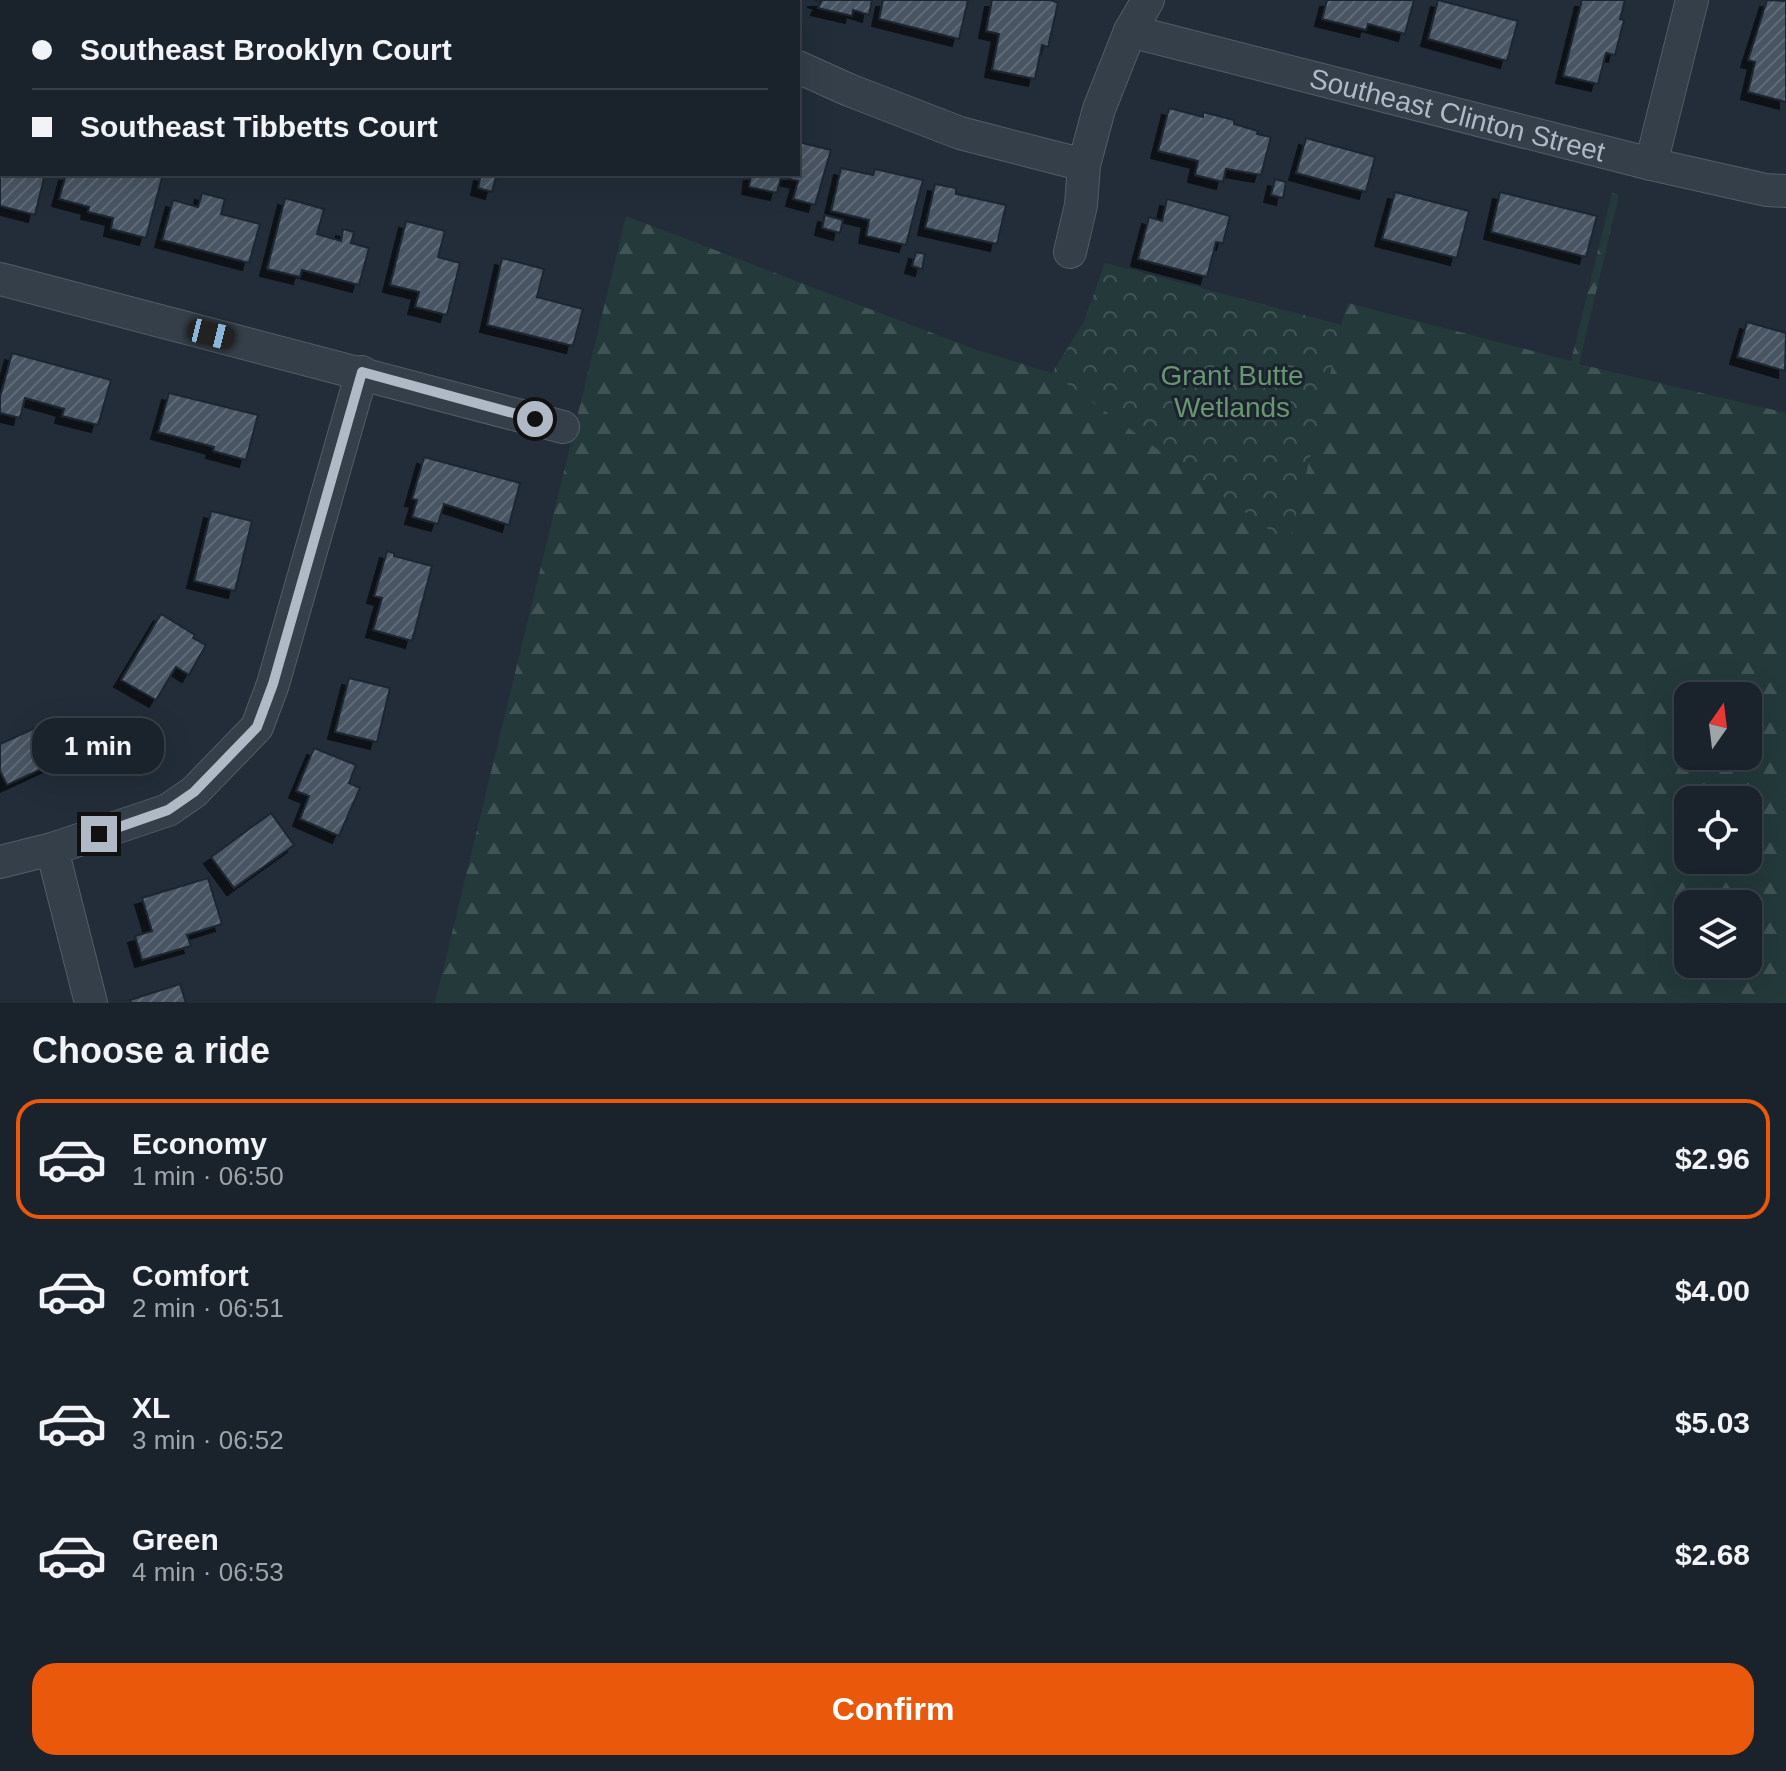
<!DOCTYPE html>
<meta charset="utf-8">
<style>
:root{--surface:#1a222b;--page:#232a33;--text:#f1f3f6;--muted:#9fa4a9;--line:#383f47;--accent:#ea580c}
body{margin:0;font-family:Helvetica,sans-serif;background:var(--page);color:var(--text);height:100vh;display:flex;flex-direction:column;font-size:30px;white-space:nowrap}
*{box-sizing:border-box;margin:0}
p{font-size:26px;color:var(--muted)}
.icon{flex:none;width:44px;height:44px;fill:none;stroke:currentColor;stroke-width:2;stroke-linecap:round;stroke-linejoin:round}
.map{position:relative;height:1003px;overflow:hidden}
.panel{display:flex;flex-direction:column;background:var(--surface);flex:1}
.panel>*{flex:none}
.guide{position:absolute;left:0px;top:0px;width:800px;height:176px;box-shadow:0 8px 32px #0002,0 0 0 2px var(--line);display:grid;align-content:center;height:176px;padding:0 32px;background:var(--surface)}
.needle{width:52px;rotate:14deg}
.tools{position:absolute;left:1674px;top:682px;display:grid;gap:16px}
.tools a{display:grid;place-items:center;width:88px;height:88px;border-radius:16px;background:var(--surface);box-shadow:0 8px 32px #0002,0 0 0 2px var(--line);font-size:40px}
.end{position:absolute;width:36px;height:36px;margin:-18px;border:10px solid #b0b9c6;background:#111;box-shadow:0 0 0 4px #111}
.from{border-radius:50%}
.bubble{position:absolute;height:56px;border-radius:24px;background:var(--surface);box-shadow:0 8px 32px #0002,0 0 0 2px var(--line);font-size:26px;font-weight:800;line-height:56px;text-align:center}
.car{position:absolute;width:24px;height:48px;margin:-24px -12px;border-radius:10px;box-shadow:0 0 6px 2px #0007;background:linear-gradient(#222 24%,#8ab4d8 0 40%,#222 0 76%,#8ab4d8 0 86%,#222 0)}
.guide b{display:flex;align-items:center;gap:28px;height:76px;font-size:30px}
.guide b+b{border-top:2px solid var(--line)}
.guide i{width:20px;height:20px;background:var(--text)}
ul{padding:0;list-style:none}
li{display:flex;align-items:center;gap:24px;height:120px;margin:0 16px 12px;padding:0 16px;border:4px solid transparent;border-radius:24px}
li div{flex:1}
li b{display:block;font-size:30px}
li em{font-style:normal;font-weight:800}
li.active{border-color:var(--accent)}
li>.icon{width:72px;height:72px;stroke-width:1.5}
h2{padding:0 32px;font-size:36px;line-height:96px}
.primary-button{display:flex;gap:16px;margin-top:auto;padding:16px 32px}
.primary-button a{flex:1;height:92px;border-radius:24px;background:var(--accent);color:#fff;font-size:32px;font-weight:800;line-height:92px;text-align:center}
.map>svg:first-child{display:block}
</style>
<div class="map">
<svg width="1786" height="1003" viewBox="0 0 1786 1003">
<defs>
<pattern id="forest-firs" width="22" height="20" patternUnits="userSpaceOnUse" patternTransform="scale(2)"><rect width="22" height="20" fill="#23393a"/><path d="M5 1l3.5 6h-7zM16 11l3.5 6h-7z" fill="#405455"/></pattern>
<pattern id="park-crowns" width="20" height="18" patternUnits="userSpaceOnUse" patternTransform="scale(2)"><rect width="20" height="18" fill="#23393a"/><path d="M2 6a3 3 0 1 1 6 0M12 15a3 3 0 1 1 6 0" fill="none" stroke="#405455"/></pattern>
<pattern id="building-hatch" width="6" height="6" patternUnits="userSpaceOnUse" patternTransform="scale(2)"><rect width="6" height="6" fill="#485463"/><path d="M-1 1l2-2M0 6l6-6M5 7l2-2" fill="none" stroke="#606a78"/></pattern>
<filter id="shadow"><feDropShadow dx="-7" dy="7" stdDeviation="0" flood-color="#0009"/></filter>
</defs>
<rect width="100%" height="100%" fill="#222d39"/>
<!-- forest -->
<path fill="url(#forest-firs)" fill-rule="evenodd" d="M 1612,193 L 1619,195 L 1579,364 L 1786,413 L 1786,1003 L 435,1003 L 626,216 L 977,350 L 1052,373 L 1084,322 L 1105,263 L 1341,325 L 1348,303 L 1571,361 ZM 1688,696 L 1748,696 L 1748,756 L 1688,756 ZM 1688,800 L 1748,800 L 1748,860 L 1688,860 ZM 1688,904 L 1748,904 L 1748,964 L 1688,964 Z"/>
<!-- park -->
<polygon fill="url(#park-crowns)" points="1105,263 1342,325 1289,544 1052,373 1084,322"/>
<!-- building -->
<g fill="url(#building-hatch)" stroke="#1c2630" stroke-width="2" filter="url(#shadow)">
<polygon points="356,0 453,0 356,2"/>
<polygon points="814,0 872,0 869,15 853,10 852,16 818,8 821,2"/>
<polygon points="883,0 968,0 959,39 879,19"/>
<polygon points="992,0 1051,0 1058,3 1048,47 1042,45 1035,79 992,70 999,34 986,31"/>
<polygon points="1327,0 1414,0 1405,34 1368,24 1366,30 1322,19"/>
<polygon points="1438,0 1518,21 1507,61 1428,39"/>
<polygon points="1582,0 1625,0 1620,19 1624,20 1615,55 1606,53 1598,84 1563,76"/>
<polygon points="1767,0 1786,1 1786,102 1748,92 1755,62 1748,60"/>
<polygon points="1169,108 1203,117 1203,112 1234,120 1234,124 1258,131 1257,134 1271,137 1261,175 1226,169 1223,182 1195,175 1198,161 1158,151"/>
<polygon points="1306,138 1375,157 1366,192 1296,173"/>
<polygon points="798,142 831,150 815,205 793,199 798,181 781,177 777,193 749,187 751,174 798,174"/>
<polygon points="0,159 2,174 45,174 35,215 0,206"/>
<polygon points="841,168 873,175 875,169 923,180 906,245 866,236 869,220 831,211"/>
<polygon points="66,174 163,174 146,238 111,229 113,218 88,212 89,207 59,199"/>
<polygon points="481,174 496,177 492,192 478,188"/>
<polygon points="1275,179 1286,182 1283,198 1271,195"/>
<polygon points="935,184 956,188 956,194 1006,205 997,244 925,228"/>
<polygon points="1395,192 1469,211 1457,258 1382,239"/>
<polygon points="1500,192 1597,216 1586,257 1491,232"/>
<polygon points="202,193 225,199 221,214 260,224 249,263 162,240 173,200 198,207"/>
<polygon points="285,198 324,209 317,234 341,241 343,229 354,232 351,243 369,248 359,285 302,270 300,277 267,269"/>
<polygon points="1167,199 1230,216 1223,243 1216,242 1207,277 1138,259 1149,217 1162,221"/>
<polygon points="825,215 843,220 840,233 822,228"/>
<polygon points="406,221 445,231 438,257 460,263 447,315 415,307 419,292 390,285"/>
<polygon points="916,252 925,254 922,269 912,266"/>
<polygon points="502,258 544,269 537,297 583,309 573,346 487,325"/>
<polygon points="1747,322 1786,333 1785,371 1737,357"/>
<polygon points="12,353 111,380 98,425 62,416 64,409 25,398 20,418 0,413 0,397"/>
<polygon points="169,393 258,415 246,460 213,451 214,447 158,432"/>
<polygon points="424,457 520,483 509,525 444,504 438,524 412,517 417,500 412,499"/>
<polygon points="211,511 252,521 235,591 194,581"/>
<polygon points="387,551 394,553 394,556 432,566 412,641 373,630 382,598 374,596"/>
<polygon points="161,614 195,635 193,638 206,645 189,675 176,667 156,700 121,680"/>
<polygon points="349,678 390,688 377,742 335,732"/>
<polygon points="57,718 120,721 120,764 80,762 80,759 65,758 7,785 0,771 0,744"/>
<polygon points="314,748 356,765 349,783 360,788 339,836 300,819 309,796 296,791"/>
<polygon points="271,813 294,845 234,888 211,857"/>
<polygon points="208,878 222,924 187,935 191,946 142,960 135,936 152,931 142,898"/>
<polygon points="180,984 186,1003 131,1003 130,1000"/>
</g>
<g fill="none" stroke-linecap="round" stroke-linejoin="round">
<defs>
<g id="minor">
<polyline points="647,0 652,2"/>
<path id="s1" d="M 1130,31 L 1651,164 L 1766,190 L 1786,191"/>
<polyline points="798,67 849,90 960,133 1084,165"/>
<polyline points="1651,164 1692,0"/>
<polyline points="1070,252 1081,205 1084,165 1099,109 1130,31 1148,0"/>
<polyline points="0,279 563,427"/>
<polyline points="52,849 91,1003"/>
<polyline points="0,862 52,849 168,810 194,792 257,727 273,684 362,372"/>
</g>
</defs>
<!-- minor casing -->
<use href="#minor" stroke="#535c67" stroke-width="34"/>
<!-- minor -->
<use href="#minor" stroke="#353f49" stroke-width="32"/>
</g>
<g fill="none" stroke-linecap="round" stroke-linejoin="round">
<!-- route -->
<polyline stroke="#b0b9c6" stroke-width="10" points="99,834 168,810 194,792 257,727 273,684 362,372 535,419"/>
</g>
<g text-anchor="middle" stroke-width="6" stroke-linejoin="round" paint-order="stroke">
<!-- street labels -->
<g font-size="28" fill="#b0b9c6" stroke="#1b242e">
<text dy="10" stroke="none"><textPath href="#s1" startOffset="338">Southeast Clinton Street</textPath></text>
</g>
<!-- park labels -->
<g font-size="28" fill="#679670" stroke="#1b242e">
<text x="1232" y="385">Grant Butte<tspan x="1232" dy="32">Wetlands</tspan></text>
</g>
</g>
</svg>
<div class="tools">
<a><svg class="needle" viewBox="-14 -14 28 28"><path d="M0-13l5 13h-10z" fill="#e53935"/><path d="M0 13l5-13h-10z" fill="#9fa4a9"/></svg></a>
<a><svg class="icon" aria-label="locate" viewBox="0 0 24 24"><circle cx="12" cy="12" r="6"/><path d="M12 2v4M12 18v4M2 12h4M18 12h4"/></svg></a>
<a><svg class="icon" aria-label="layers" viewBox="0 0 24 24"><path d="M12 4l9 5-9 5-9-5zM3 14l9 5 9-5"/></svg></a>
</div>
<i class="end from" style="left:535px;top:419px"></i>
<i class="end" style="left:99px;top:834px"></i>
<div class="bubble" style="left:32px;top:718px;width:132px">1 min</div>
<i class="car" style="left:211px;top:334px;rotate:104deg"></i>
<div class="guide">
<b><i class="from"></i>Southeast Brooklyn Court</b>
<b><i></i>Southeast Tibbetts Court</b>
</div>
</div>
<section class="panel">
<h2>Choose a ride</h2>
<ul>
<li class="active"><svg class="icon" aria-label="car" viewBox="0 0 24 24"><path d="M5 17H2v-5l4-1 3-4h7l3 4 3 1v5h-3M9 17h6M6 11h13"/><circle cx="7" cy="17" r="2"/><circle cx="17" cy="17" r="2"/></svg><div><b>Economy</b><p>1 min · 06:50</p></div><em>$2.96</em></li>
<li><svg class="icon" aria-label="car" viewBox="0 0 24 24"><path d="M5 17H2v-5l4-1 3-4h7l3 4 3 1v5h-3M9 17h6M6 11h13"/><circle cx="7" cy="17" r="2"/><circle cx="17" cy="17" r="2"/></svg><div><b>Comfort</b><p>2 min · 06:51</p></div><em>$4.00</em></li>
<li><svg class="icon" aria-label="car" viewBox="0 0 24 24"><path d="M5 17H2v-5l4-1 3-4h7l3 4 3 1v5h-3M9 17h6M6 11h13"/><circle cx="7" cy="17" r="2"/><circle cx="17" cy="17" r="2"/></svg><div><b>XL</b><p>3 min · 06:52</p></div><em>$5.03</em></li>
<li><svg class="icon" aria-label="car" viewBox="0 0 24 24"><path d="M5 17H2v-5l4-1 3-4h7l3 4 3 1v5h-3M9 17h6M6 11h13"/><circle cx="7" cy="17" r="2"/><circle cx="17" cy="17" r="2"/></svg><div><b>Green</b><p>4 min · 06:53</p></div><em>$2.68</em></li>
</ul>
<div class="primary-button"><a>Confirm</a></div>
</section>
